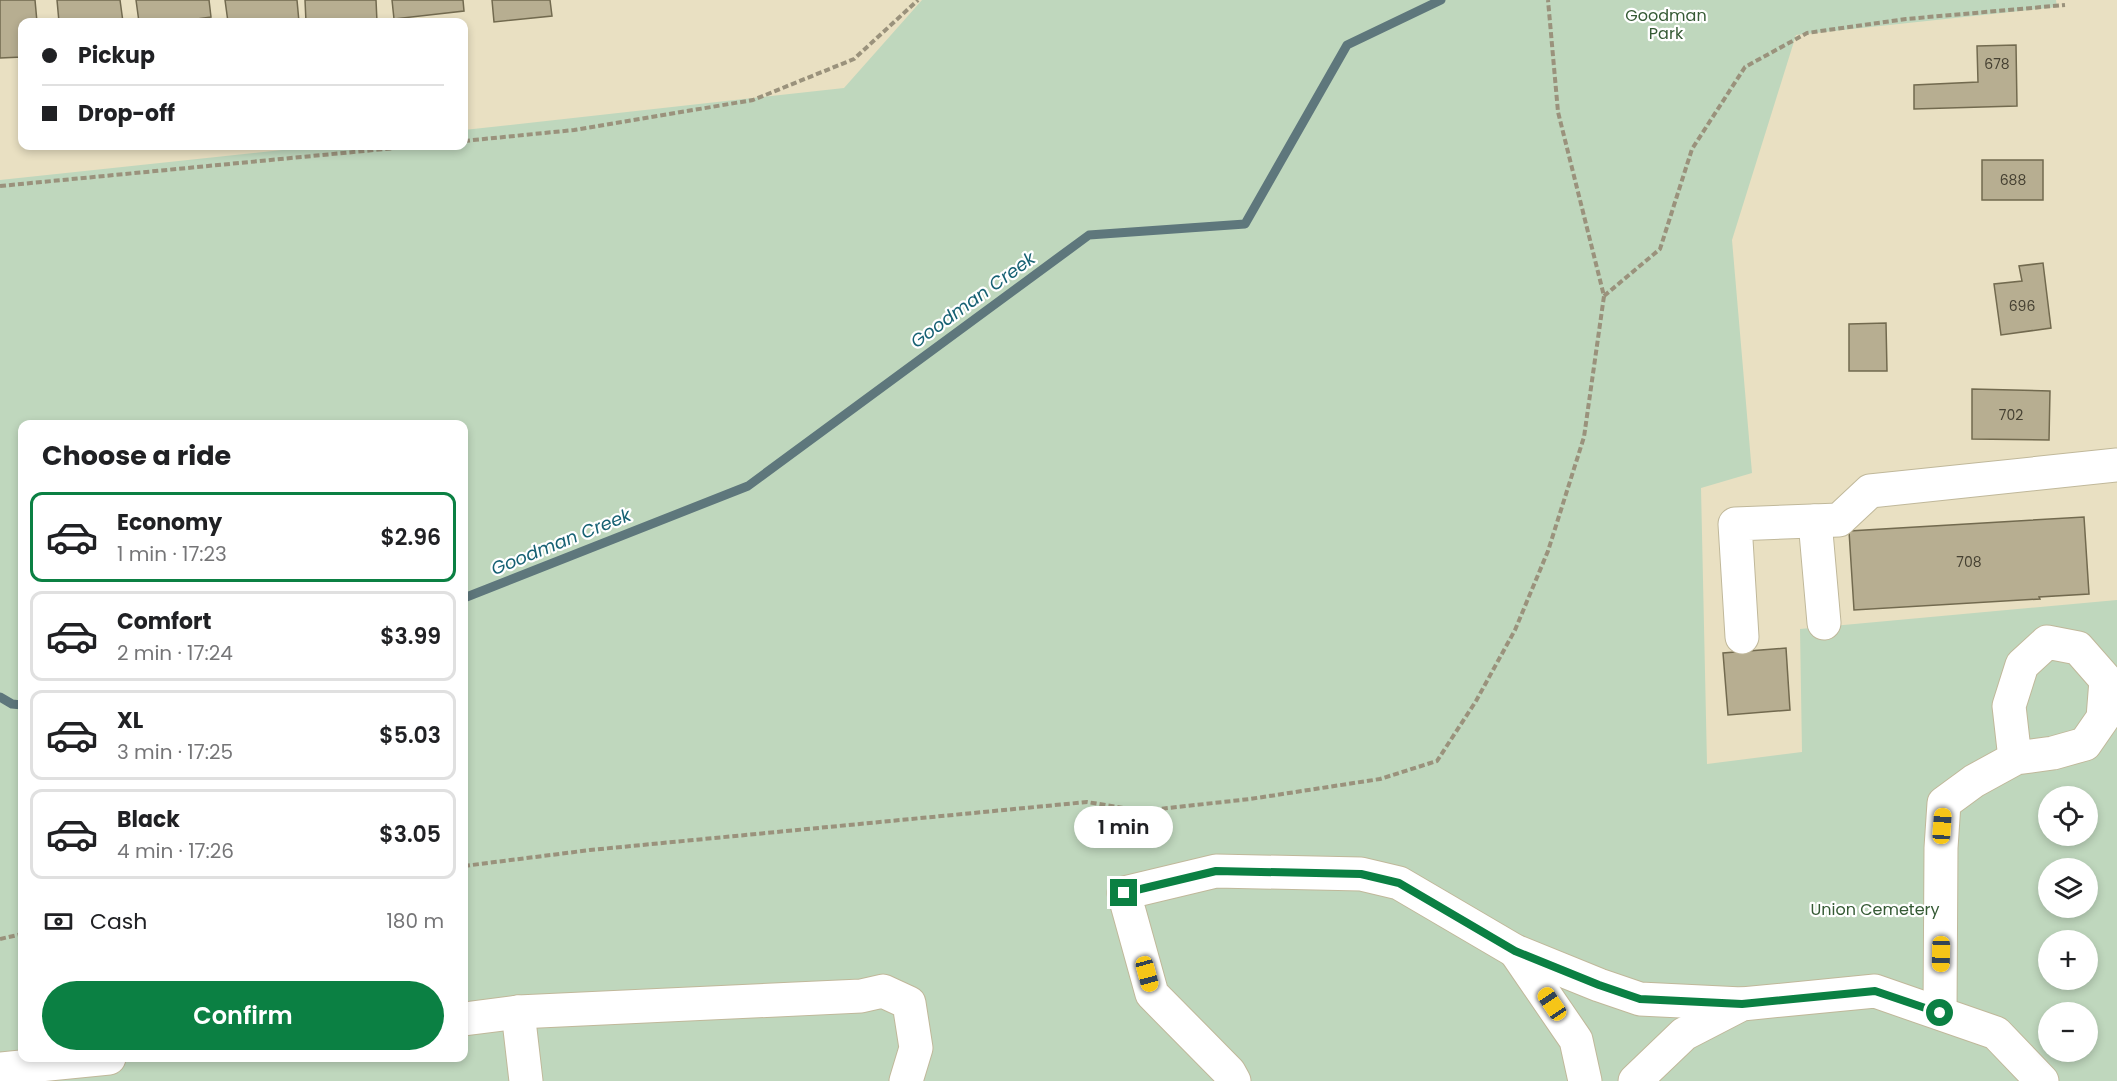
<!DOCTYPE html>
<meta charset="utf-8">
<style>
:root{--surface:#fff;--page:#f6f6f6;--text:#202124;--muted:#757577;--line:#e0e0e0;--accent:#0b8043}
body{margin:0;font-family:Poppins,sans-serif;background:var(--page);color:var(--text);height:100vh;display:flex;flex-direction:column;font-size:22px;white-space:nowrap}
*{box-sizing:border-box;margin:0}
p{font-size:20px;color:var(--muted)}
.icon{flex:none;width:33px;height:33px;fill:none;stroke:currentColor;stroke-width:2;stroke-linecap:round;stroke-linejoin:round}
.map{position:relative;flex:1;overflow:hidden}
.side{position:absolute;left:18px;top:420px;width:450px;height:642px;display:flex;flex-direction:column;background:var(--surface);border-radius:12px;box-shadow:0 3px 9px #0003}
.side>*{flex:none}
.banner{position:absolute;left:18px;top:18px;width:450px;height:132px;border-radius:12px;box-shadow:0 3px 9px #0003;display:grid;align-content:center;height:132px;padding:0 24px;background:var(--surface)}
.buttons{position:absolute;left:2038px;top:786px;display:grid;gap:12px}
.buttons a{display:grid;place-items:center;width:60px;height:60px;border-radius:50%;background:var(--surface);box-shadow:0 3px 9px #0003;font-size:30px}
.end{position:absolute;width:27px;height:27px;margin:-14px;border:8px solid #0b8043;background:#fff;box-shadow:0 0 0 3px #fff}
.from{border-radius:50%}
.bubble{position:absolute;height:42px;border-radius:21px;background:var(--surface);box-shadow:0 3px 9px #0003;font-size:20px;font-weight:600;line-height:42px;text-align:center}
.car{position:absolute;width:18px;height:36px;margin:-18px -9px;border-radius:8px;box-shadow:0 0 4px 2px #0007;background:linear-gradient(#f5c518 24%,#345 0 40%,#f5c518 0 76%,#345 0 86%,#f5c518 0)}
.banner b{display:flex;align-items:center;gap:21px;height:57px;font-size:22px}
.banner b+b{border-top:2px solid var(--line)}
.banner i{width:15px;height:15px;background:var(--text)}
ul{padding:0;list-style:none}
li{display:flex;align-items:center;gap:18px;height:90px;margin:0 12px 9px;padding:0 12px;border:3px solid var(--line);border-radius:12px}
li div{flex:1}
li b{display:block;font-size:22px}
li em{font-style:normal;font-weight:600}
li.current{border-color:var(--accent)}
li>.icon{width:54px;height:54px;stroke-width:1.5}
h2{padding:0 24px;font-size:27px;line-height:72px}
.pay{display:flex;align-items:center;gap:15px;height:66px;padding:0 24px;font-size:22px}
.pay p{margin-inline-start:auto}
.primary-button{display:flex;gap:12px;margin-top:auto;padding:12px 24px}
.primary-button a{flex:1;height:69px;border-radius:36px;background:var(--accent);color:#fff;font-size:24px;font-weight:600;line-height:69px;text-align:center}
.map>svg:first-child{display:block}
</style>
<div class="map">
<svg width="2117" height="1081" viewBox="0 0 2117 1081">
<rect width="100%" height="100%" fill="#e9e0c2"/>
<!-- green -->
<path fill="#bfd7bd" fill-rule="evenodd" d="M 922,0 L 2056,0 L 2057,7 L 1796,35 L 1732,240 L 1752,473 L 1701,488 L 1707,764 L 1802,752 L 1800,629 L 2117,600 L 2117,1081 L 0,1081 L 0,180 L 320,146 L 464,146 L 464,130 L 844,88 ZM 22,424 L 464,424 L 464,1058 L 22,1058 ZM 2049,796 L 2088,796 L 2088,836 L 2049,836 ZM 2049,868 L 2088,868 L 2088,908 L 2049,908 ZM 2049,940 L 2088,940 L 2088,980 L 2049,980 ZM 2049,1012 L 2088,1012 L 2088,1052 L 2049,1052 Z"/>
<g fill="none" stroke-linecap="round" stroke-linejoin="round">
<!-- stream -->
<g stroke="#5e777c" stroke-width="9">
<polyline points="464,598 748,486 1089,235 1245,224 1347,45 1441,0"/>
<polyline points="0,697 12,704 22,705"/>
</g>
</g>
<!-- building -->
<g fill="#b7ae91" stroke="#726a4f" stroke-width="1.5">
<polygon points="0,0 35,0 37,22 22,22 22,57 0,58"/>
<polygon points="57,0 120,0 123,22 59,22"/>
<polygon points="136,0 209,0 211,17 196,19 197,22 139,22"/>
<polygon points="225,0 297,0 299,22 228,22"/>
<polygon points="305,0 376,0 377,22 306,22"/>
<polygon points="392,0 463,0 464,11 394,19"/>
<polygon points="492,0 550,0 552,16 494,22"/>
<polygon points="2016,45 2017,106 1914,109 1914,85 1978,82 1977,46"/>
<rect x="1982" y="160" width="61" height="40"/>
<polygon points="2043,263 2051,328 2001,335 1994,284 2022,281 2019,266"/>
<polygon points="1886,323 1887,371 1849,371 1849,324"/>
<polygon points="1972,389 2050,391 2049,440 1972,439"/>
<polygon points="2084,517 2089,594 2039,597 2040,599 1854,610 1849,531"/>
<polygon points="1786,648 1790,710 1728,715 1723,653"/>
</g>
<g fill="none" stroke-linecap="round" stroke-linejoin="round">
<defs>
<g id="minor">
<polyline points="1815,521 1824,623"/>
<polyline points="1742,637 1735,524 1839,520 1870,491 2117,465"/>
<polyline points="1515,951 1576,1040 1585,1081"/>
<polyline points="518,1012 526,1081"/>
<polyline points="1940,1013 1941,848 1944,803 1974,781 2016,758 2053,753 2085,744 2103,718 2106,680 2078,648 2047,642 2022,665 2009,706 2014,750 2016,758"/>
<polyline points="464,1019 518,1012 861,996 883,991 909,1003 916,1048 906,1081"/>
<polyline points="0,1069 109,1058"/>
<polyline points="1234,1081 1229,1072 1152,994 1124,893 1216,871 1361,874 1399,883 1515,951 1599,985 1640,999 1742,1004"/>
<polyline points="1635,1081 1684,1034 1742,1004 1875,991 1996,1033 2042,1081"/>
</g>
</defs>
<!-- minor casing -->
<use href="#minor" stroke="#c0b89a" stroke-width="35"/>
<!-- path -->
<g stroke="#9a927c" stroke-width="4" stroke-dasharray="6 3" stroke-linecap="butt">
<polyline points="464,141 574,130 753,100 854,59 918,0"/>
<polyline points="0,186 416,146"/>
<polyline points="1604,296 1660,249 1692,149 1745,67 1807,33 1906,19 2065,5"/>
<polyline points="464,866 590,850 1087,802 1141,811 1250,799 1380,779 1437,761 1476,701 1515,630 1548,551 1584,437 1604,296 1558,112 1548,0"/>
<polyline points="0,939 22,934"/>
</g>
<!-- minor -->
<use href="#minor" stroke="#fff" stroke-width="33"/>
</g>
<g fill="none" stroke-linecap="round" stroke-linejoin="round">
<!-- route -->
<polyline stroke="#0b8043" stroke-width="8" points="1124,893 1216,871 1361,874 1399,883 1515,951 1599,985 1640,999 1742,1004 1875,991 1940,1013"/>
</g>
<g text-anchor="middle" stroke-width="4.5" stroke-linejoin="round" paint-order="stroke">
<!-- number labels -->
<g font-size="14" fill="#464132">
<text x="1997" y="69">678</text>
<text x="2013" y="185">688</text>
<text x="2022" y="311">696</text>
<text x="2011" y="420">702</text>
<text x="1969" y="567">708</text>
</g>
<!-- park labels -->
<g font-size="16" fill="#355a34" stroke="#fff">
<text x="1666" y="21">Goodman<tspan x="1666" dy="18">Park</tspan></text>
<text x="1875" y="915">Union Cemetery</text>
</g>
<!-- water labels -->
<g font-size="18" font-style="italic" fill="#166173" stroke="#fff">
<text transform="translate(973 300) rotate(-36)" y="6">Goodman Creek</text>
<text transform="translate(561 542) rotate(-22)" y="6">Goodman Creek</text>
</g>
</g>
</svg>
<div class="buttons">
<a><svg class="icon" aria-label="locate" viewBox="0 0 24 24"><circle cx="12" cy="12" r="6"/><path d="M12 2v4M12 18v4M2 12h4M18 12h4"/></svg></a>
<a><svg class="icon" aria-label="layers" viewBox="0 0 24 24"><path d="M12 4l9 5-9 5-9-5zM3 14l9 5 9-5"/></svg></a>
<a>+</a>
<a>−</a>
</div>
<i class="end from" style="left:1940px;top:1013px"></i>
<i class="end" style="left:1124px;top:893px"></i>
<div class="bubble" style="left:1074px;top:806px;width:99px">1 min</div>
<i class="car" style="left:1942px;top:826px;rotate:4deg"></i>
<i class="car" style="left:1941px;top:954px;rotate:181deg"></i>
<i class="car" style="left:1147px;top:974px;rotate:165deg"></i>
<i class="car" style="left:1552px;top:1004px;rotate:326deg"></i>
<div class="banner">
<b><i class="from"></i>Pickup</b>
<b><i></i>Drop-off</b>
</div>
<section class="side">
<h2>Choose a ride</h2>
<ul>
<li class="current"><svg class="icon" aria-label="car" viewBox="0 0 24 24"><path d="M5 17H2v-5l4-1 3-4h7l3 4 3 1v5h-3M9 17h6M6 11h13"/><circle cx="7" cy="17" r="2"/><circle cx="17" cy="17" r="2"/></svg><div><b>Economy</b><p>1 min · 17:23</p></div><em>$2.96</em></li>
<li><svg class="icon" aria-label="car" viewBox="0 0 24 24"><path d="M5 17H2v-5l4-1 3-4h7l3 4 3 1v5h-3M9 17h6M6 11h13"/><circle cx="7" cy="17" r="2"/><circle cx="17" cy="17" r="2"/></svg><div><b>Comfort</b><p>2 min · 17:24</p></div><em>$3.99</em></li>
<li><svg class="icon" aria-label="car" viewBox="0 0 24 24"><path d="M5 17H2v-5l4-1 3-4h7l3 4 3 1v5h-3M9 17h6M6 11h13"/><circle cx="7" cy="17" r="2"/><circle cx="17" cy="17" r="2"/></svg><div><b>XL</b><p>3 min · 17:25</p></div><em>$5.03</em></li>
<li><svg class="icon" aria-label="car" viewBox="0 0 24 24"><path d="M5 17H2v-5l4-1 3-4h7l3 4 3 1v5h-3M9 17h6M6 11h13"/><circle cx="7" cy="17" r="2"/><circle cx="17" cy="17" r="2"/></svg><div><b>Black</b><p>4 min · 17:26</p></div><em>$3.05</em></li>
</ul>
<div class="pay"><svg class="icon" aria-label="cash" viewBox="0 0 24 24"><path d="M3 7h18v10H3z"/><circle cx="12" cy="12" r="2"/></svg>Cash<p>180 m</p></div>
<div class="primary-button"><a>Confirm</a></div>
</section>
</div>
